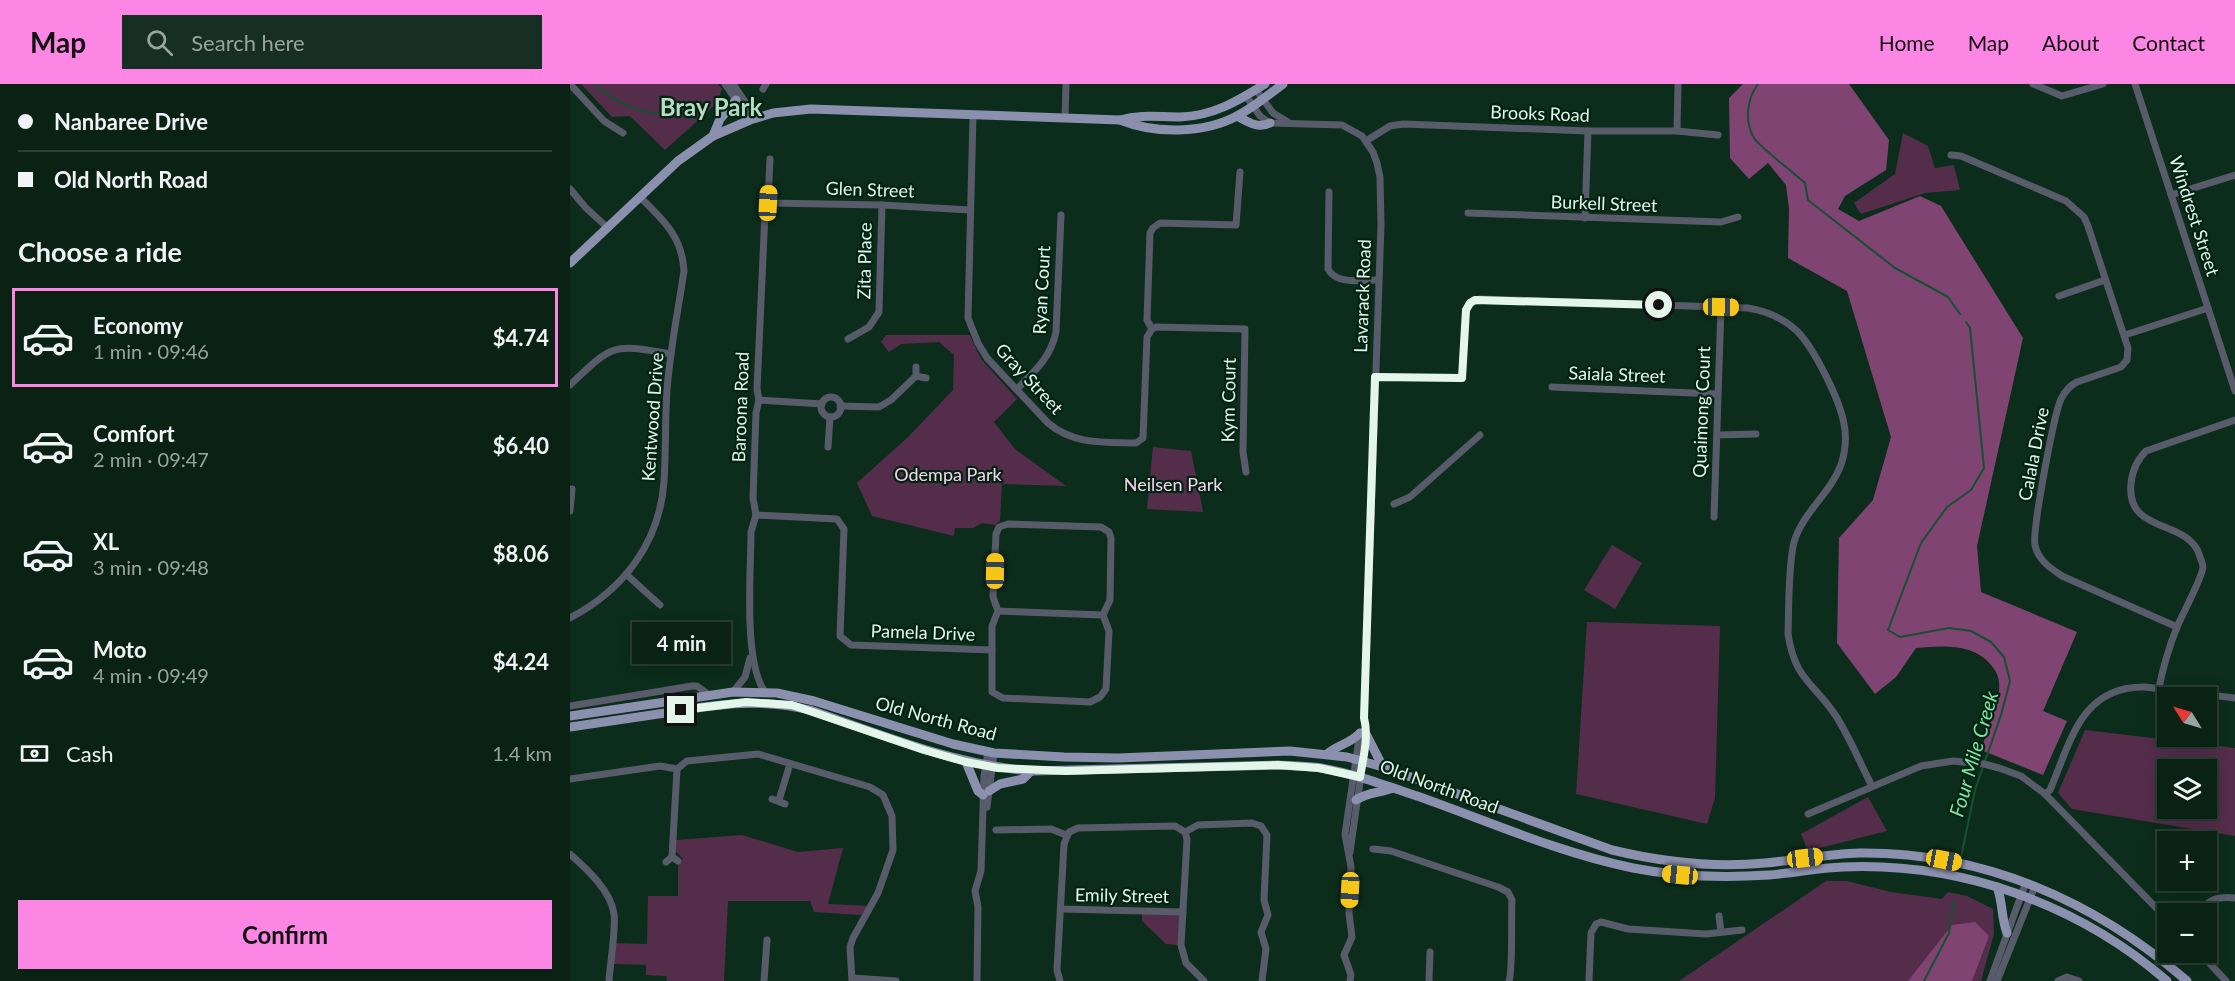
<!DOCTYPE html>
<meta charset="utf-8">
<style>
:root{--surface:#092214;--page:#172f22;--text:#f1f3f6;--muted:#99a4a0;--line:#293f34;--accent:#fc86e3}
body{margin:0;font-family:Lato,sans-serif;background:var(--page);color:var(--text);height:100vh;display:flex;flex-direction:column;font-size:22px;white-space:nowrap}
*{box-sizing:border-box;margin:0}
p{font-size:20px;color:var(--muted)}
.icon{flex:none;width:33px;height:33px;fill:none;stroke:currentColor;stroke-width:2;stroke-linecap:round;stroke-linejoin:round}
.map{position:relative;flex:1;overflow:hidden}
.side{display:flex;flex-direction:column;background:var(--surface);width:570px}
.side>*{flex:none}
.guide{display:grid;align-content:center;height:132px;padding:0 18px;background:var(--surface)}
.needle{width:39px;rotate:307deg}
.tools{position:absolute;left:1587px;top:603px;display:grid;gap:12px}
.tools a{display:grid;place-items:center;width:60px;height:60px;border-radius:0px;background:var(--surface);box-shadow:0 3px 15px #0003,0 0 0 2px var(--line);font-size:30px}
.end{position:absolute;width:27px;height:27px;margin:-14px;border:8px solid #e3f6e9;background:#111;box-shadow:0 0 0 3px #111}
.from{border-radius:50%}
.bubble{position:absolute;height:42px;border-radius:0px;background:var(--surface);box-shadow:0 3px 15px #0003,0 0 0 2px var(--line);font-size:20px;font-weight:700;line-height:42px;text-align:center}
.car{position:absolute;width:18px;height:36px;margin:-18px -9px;border-radius:8px;box-shadow:0 0 4px 2px #0007;background:linear-gradient(#f5c518 24%,#345 0 40%,#f5c518 0 76%,#345 0 86%,#f5c518 0)}
.guide b{display:flex;align-items:center;gap:21px;height:57px;font-size:22px}
.guide b+b{border-top:2px solid var(--line)}
.guide i{width:15px;height:15px;background:var(--text)}
ul{padding:0;list-style:none}
li{display:flex;align-items:center;gap:18px;height:99px;margin:0 12px 9px;padding:0 6px;border:3px solid transparent;border-radius:0px}
li div{flex:1}
li b{display:block;font-size:22px}
li em{font-style:normal;font-weight:700}
li.on{border-color:var(--accent)}
li>.icon{width:54px;height:54px;stroke-width:1.5}
h2{padding:0 18px;font-size:27px;line-height:72px}
.pay{display:flex;align-items:center;gap:15px;height:66px;padding:0 18px;font-size:22px}
.pay p{margin-inline-start:auto}
.button{display:flex;gap:12px;margin-top:auto;padding:12px 18px}
.button a{flex:1;height:69px;border-radius:0px;background:var(--accent);color:#111;font-size:24px;font-weight:700;line-height:69px;text-align:center}
header{display:flex;align-items:center;gap:36px;box-sizing:border-box;height:84px;padding:0 30px;background:var(--accent);color:#111}
header strong{font-size:28px}
nav{display:flex;gap:33px;margin-inline-start:auto;font-size:21px}
.search{width:420px;height:54px;background:var(--page);display:flex;align-items:center;gap:15px;box-sizing:border-box;padding:0 21px;border-radius:0px;color:var(--muted);font-size:22px}
main{display:flex;flex:1;min-height:0}
.map>svg:first-child{display:block}
</style>
<header>
<strong>Map</strong>
<div class="search"><svg class="icon" aria-label="search" viewBox="0 0 24 24"><circle cx="10" cy="10" r="6"/><path d="M15 15l6 6"/></svg>Search here</div>
<nav><a>Home</a><a>Map</a><a>About</a><a>Contact</a></nav>
</header>
<main>
<section class="side">
<div class="guide">
<b><i class="from"></i>Nanbaree Drive</b>
<b><i></i>Old North Road</b>
</div>
<h2>Choose a ride</h2>
<ul>
<li class="on"><svg class="icon" aria-label="car" viewBox="0 0 24 24"><path d="M5 17H2v-5l4-1 3-4h7l3 4 3 1v5h-3M9 17h6M6 11h13"/><circle cx="7" cy="17" r="2"/><circle cx="17" cy="17" r="2"/></svg><div><b>Economy</b><p>1 min · 09:46</p></div><em>$4.74</em></li>
<li><svg class="icon" aria-label="car" viewBox="0 0 24 24"><path d="M5 17H2v-5l4-1 3-4h7l3 4 3 1v5h-3M9 17h6M6 11h13"/><circle cx="7" cy="17" r="2"/><circle cx="17" cy="17" r="2"/></svg><div><b>Comfort</b><p>2 min · 09:47</p></div><em>$6.40</em></li>
<li><svg class="icon" aria-label="car" viewBox="0 0 24 24"><path d="M5 17H2v-5l4-1 3-4h7l3 4 3 1v5h-3M9 17h6M6 11h13"/><circle cx="7" cy="17" r="2"/><circle cx="17" cy="17" r="2"/></svg><div><b>XL</b><p>3 min · 09:48</p></div><em>$8.06</em></li>
<li><svg class="icon" aria-label="car" viewBox="0 0 24 24"><path d="M5 17H2v-5l4-1 3-4h7l3 4 3 1v5h-3M9 17h6M6 11h13"/><circle cx="7" cy="17" r="2"/><circle cx="17" cy="17" r="2"/></svg><div><b>Moto</b><p>4 min · 09:49</p></div><em>$4.24</em></li>
</ul>
<div class="pay"><svg class="icon" aria-label="cash" viewBox="0 0 24 24"><path d="M3 7h18v10H3z"/><circle cx="12" cy="12" r="2"/></svg>Cash<p>1.4 km</p></div>
<div class="button"><a>Confirm</a></div>
</section>
<div class="map">
<svg width="1665" height="897" viewBox="0 0 1665 897">
<rect width="100%" height="100%" fill="#0c2d1b"/>
<!-- green -->
<g fill="#542d4b" fill-rule="evenodd">
<polygon points="11,0 148,0 152,5 147,19 95,66 60,32 42,33"/>
<polygon points="1333,49 1358,62 1365,84 1384,81 1390,106 1355,109 1291,130 1284,119 1325,90"/>
<polygon points="316,251 400,251 411,275 447,315 424,338 445,365 496,402 432,400 430,437 425,441 412,439 403,444 385,444 384,452 302,432 287,399 338,353 383,306 384,271 369,258 331,260 319,268 311,258"/>
<polygon points="583,363 621,367 633,428 577,425"/>
<polygon points="1042,461 1072,479 1045,525 1014,506"/>
<polygon points="1017,538 1150,542 1145,714 1137,740 1006,710"/>
<path d="M 1515,646 L 1665,664 L 1665,752 L 1502,725 L 1488,709 ZM 1598,686 L 1636,686 L 1636,724 L 1598,724 Z"/>
<polygon points="1298,713 1317,747 1238,767 1231,750"/>
<polygon points="172,751 228,768 273,764 258,820 300,822 291,831 244,828 240,817 158,817 154,897 97,897 96,892 76,891 76,881 43,880 44,859 77,860 78,812 108,812 108,782 113,775 105,766 106,756"/>
<polygon points="1256,797 1277,797 1321,808 1372,815 1378,808 1397,812 1423,825 1424,850 1411,897 1109,897"/>
<polygon points="572,829 610,829 608,861 596,860 572,837"/>
</g>
<!-- forest -->
<g fill="#804472">
<path d="M 1173,0 L 1279,0 L 1319,56 L 1316,86 L 1275,112 L 1268,125 L 1289,137 L 1350,112 L 1371,122 L 1453,254 L 1407,462 L 1411,508 L 1507,548 L 1473,627 L 1497,637 L 1473,691 L 1411,666 C 1417,647 1426,626 1429,607 C 1430,596 1428,589 1421,581 C 1403,559 1372,562 1346,564 L 1326,593 L 1305,610 L 1267,559 L 1269,454 L 1303,416 L 1321,353 L 1277,207 L 1218,174 L 1219,125 L 1216,101 L 1198,79 L 1179,95 L 1160,74 L 1159,14 Z"/>
<polygon points="1405,838 1419,852 1402,897 1338,897 1382,841"/>
</g>
<g fill="none" stroke-linecap="round" stroke-linejoin="round">
<!-- stream -->
<g stroke="#145131" stroke-width="2">
<path d="M 25,0 C 40,15 67,29 89,29 C 106,29 106,19 123,35"/>
<path d="M 1188,0 C 1177,15 1174,37 1184,54 C 1191,64 1224,89 1235,99 L 1238,116 L 1325,184 L 1378,213 L 1390,230"/>
<polyline points="1390,778 1405,706 1431,631 1440,597 1434,573 1421,558 1401,547 1379,544 1330,553 1318,546 1351,459 1377,423 1401,406 1414,384 1400,244 1396,238"/>
<polyline points="1354,897 1379,849 1384,817"/>
</g>
<!-- minor -->
<g stroke="#585b6a" stroke-width="7">
<polyline points="0,0 34,37 53,49"/>
<polyline points="155,0 180,36"/>
<polyline points="163,0 186,34"/>
<polyline points="1463,0 1492,12 1533,0"/>
<polyline points="1565,0 1665,307"/>
<polyline points="193,5 196,0"/>
<polyline points="686,6 703,29 718,38"/>
<polyline points="676,12 690,32 700,39 772,41 792,52 803,68 807,79 810,93 811,141 794,634 795,640 795,663 780,768"/>
<path d="M 403,31 L 398,234 L 408,259 L 417,274 L 478,339 C 504,361 534,358 566,359 L 573,354 L 577,253 L 582,245 L 577,236 L 580,149 L 583,144 L 590,139 L 666,141 L 670,88"/>
<polyline points="495,33 496,0"/>
<polyline points="1107,47 1108,0"/>
<polyline points="796,57 820,42 833,40 1018,47 1107,47 1148,51"/>
<path d="M 1381,71 L 1391,72 L 1496,117 L 1514,133 L 1518,142 L 1558,264 L 1557,276 L 1551,283 L 1507,298 C 1499,302 1495,307 1491,315 C 1484,330 1462,447 1465,461 C 1468,476 1480,484 1492,492 L 1607,543"/>
<polyline points="0,105 16,124 38,144"/>
<path d="M 759,108 L 758,185 C 766,201 792,196 808,196"/>
<polyline points="1601,111 1665,91"/>
<polyline points="198,119 312,121 400,126"/>
<polyline points="898,129 1151,138 1168,133"/>
<polyline points="1015,134 1018,47"/>
<polyline points="1489,212 1535,196"/>
<polyline points="582,245 586,243 675,245 673,368 676,388"/>
<polyline points="1555,251 1638,224"/>
<polyline points="278,255 299,243 309,228 312,121"/>
<polyline points="346,283 346,292 356,294"/>
<path d="M 805,293 L 892,294 L 896,226 L 902,218 L 910,215 L 1178,224 C 1197,227 1213,234 1227,247 C 1244,264 1270,316 1274,340 C 1277,354 1275,368 1271,381 C 1260,410 1233,428 1224,458 C 1218,482 1219,524 1218,550 C 1225,596 1243,598 1266,632 C 1280,654 1290,679 1302,702"/>
<path d="M 0,301 C 44,259 42,260 101,270"/>
<polyline points="982,303 1147,310"/>
<path d="M 447,305 C 465,287 481,273 486,248 L 491,131"/>
<circle cx="261" cy="323" r="10"/>
<polyline points="189,316 252,320"/>
<polyline points="270,322 309,323 321,316 346,292"/>
<polyline points="1147,351 1186,350"/>
<polyline points="258,363 260,333"/>
<polyline points="824,420 840,413 910,351"/>
<polyline points="0,427 2,405"/>
<polyline points="186,431 267,435 274,445 270,552 281,561 422,566"/>
<polyline points="1144,433 1151,223"/>
<polygon points="438,440 531,443 539,448 541,454 540,516 533,531 539,547 536,605 530,613 520,618 433,614 422,608 422,542 428,527 423,513 426,450 429,443"/>
<polyline points="57,491 90,521"/>
<polyline points="428,527 533,531"/>
<path d="M 0,534 C 53,506 90,459 94,397 C 96,367 95,336 97,306 C 100,266 108,227 114,187 C 112,152 94,137 70,113"/>
<path d="M 1589,604 C 1593,583 1599,563 1607,543 C 1612,531 1633,492 1633,483 C 1633,480 1630,473 1629,470 C 1617,435 1556,450 1561,400 C 1562,387 1567,376 1576,367 L 1665,336"/>
<polyline points="163,608 175,593 180,574"/>
<path d="M 195,608 C 173,578 181,487 181,448 L 186,431 L 183,414 L 186,329 L 189,316 L 187,305 L 195,129 L 198,119 L 200,75"/>
<polyline points="0,622 122,602 127,602 139,611"/>
<polyline points="0,695 90,682 107,685 117,677 188,670 300,703 313,711 322,732 323,766 308,809 283,854 280,863 282,897"/>
<path d="M 1475,710 L 1480,706 C 1501,657 1511,602 1575,603 L 1665,614"/>
<polyline points="202,715 215,720"/>
<polyline points="209,716 220,680"/>
<polyline points="417,723 424,669"/>
<polyline points="1238,730 1351,682 1383,677 1414,680 1429,684 1451,692 1475,710 1598,836"/>
<polyline points="426,746 481,745 496,751"/>
<polyline points="615,748 617,755 611,861 616,879 634,897"/>
<path d="M 803,765 L 821,767 L 928,803 L 938,808 L 942,816 C 941,830 943,889 939,897"/>
<path d="M 0,770 C 17,785 41,807 44,830 C 46,846 40,880 39,897"/>
<polyline points="102,773 107,685"/>
<polyline points="96,778 102,773 108,777"/>
<polyline points="491,825 613,828"/>
<path d="M 1625,830 C 1640,816 1645,812 1665,814"/>
<polyline points="1149,832 1151,848"/>
<polyline points="1629,868 1656,897"/>
<polyline points="283,894 326,897"/>
<polyline points="194,897 197,856"/>
<polyline points="407,897 408,823 405,807 411,787 414,692 418,668"/>
<polyline points="490,897 487,886 494,760 499,748 508,744 605,742 615,748 628,741 682,739 691,742 697,751 694,816 698,831 691,848 696,865 692,897"/>
<polyline points="780,897 781,891 774,871 782,853 779,829 781,783 775,750 790,648"/>
<polyline points="859,897 860,868"/>
<polyline points="1019,897 1021,849 1026,840 1031,838 1058,845 1136,850 1172,846"/>
<polyline points="1420,897 1456,798"/>
<polyline points="1427,897 1465,802"/>
<polyline points="1488,897 1497,893 1509,897"/>
</g>
<!-- major -->
<g stroke="#8a90ae" stroke-width="9">
<path d="M 667,32 C 678,38 688,45 700,39"/>
<path d="M 550,36 C 585,50 633,50 667,32 C 684,23 698,11 713,0"/>
<polyline points="143,52 150,35 166,16"/>
<path d="M 0,179 L 108,77 L 143,52 L 180,36 L 203,29 L 241,25 L 550,36 C 570,30 589,33 610,33 C 643,32 668,17 695,0"/>
<path d="M 0,632 L 163,608 L 207,609 L 244,617 L 383,660 L 424,669 L 494,673 L 548,674 L 720,667 L 777,673 L 813,683 L 1042,766 C 1092,778 1143,784 1195,779 C 1227,776 1258,770 1290,769 C 1414,768 1525,817 1617,897"/>
<path d="M 0,643 C 34,638 68,633 102,628 C 149,620 192,614 240,626 C 315,652 382,680 461,687 L 708,681 C 722,682 737,682 751,684 C 785,690 817,702 850,713 C 920,738 990,769 1063,784 C 1108,793 1153,794 1199,791 C 1224,789 1248,784 1273,783 C 1391,778 1508,820 1597,897"/>
<polyline points="795,648 813,683"/>
<path d="M 757,670 C 767,661 780,660 790,649"/>
<polyline points="396,678 408,707 413,711"/>
<polyline points="419,707 430,700 453,695 461,687"/>
<path d="M 786,716 C 798,708 810,709 823,704"/>
<path d="M 1427,803 C 1433,818 1431,834 1437,849"/>
</g>
</g>
<g fill="none" stroke-linecap="round" stroke-linejoin="round">
<!-- route -->
<path stroke="#e3f6e9" stroke-width="8" d="M 111,626 L 176,618 L 222,621 L 354,666 L 396,678 L 428,684 L 496,687 L 708,681 L 749,684 L 790,693 C 793,675 799,652 794,634 L 805,293 L 892,294 L 896,226 L 900,219 L 905,216 L 1089,221"/>
</g>
<g text-anchor="middle" stroke-width="4.5" stroke-linejoin="round" paint-order="stroke">
<!-- street labels -->
<g font-size="18" fill="#e3f6e9" stroke="#022311">
<text transform="translate(970 30) rotate(2)" y="6">Brooks Road</text>
<text transform="translate(300 106) rotate(2)" y="6">Glen Street</text>
<text transform="translate(1034 120) rotate(2)" y="6">Burkell Street</text>
<text transform="translate(1624 132) rotate(72)" y="6">Windrest Street</text>
<text transform="translate(295 177) rotate(-89)" y="6">Zita Place</text>
<text transform="translate(472 206) rotate(-87)" y="6">Ryan Court</text>
<text transform="translate(793 212) rotate(-88)" y="6">Lavarack Road</text>
<text transform="translate(1047 291) rotate(2)" y="6">Saiala Street</text>
<text transform="translate(459 295) rotate(47)" y="6">Gray Street</text>
<text transform="translate(659 316) rotate(-89)" y="6">Kym Court</text>
<text transform="translate(171 323) rotate(-88)" y="6">Baroona Road</text>
<text transform="translate(1132 328) rotate(-88)" y="6">Quaimong Court</text>
<text transform="translate(83 333) rotate(-86)" y="6">Kentwood Drive</text>
<text transform="translate(1464 370) rotate(-79)" y="6">Calala Drive</text>
<text transform="translate(353 549) rotate(2)" y="6">Pamela Drive</text>
<text transform="translate(366 635) rotate(15)" y="6">Old North Road</text>
<text transform="translate(869 703) rotate(20)" y="6">Old North Road</text>
<text transform="translate(552 812) rotate(1)" y="6">Emily Street</text>
</g>
<!-- park labels -->
<g font-size="18" fill="#f8d4ee" stroke="#022311">
<text x="378" y="397">Odempa Park</text>
<text x="603" y="407">Neilsen Park</text>
</g>
<!-- water labels -->
<g font-size="20" font-style="italic" fill="#7be4a5" stroke="#022311">
<text transform="translate(1404 670) rotate(-74)" y="7">Four Mile Creek</text>
</g>
<!-- district labels -->
<g font-size="24" font-weight="bold" fill="#b7dcc3" stroke="#022311">
<text x="141" y="32">Bray Park</text>
</g>
</g>
</svg>
<div class="tools">
<a><svg class="needle" viewBox="-14 -14 28 28"><path d="M0-13l5 13h-10z" fill="#e53935"/><path d="M0 13l5-13h-10z" fill="#99a4a0"/></svg></a>
<a><svg class="icon" aria-label="layers" viewBox="0 0 24 24"><path d="M12 4l9 5-9 5-9-5zM3 14l9 5 9-5"/></svg></a>
<a>+</a>
<a>−</a>
</div>
<i class="end from" style="left:1089px;top:221px"></i>
<i class="end" style="left:111px;top:626px"></i>
<div class="bubble" style="left:62px;top:538px;width:99px">4 min</div>
<i class="car" style="left:198px;top:119px;rotate:3deg"></i>
<i class="car" style="left:1151px;top:223px;rotate:91deg"></i>
<i class="car" style="left:425px;top:487px;rotate:1deg"></i>
<i class="car" style="left:1235px;top:774px;rotate:83deg"></i>
<i class="car" style="left:1374px;top:776px;rotate:101deg"></i>
<i class="car" style="left:1110px;top:791px;rotate:276deg"></i>
<i class="car" style="left:780px;top:806px;rotate:183deg"></i>
</div>
</main>
